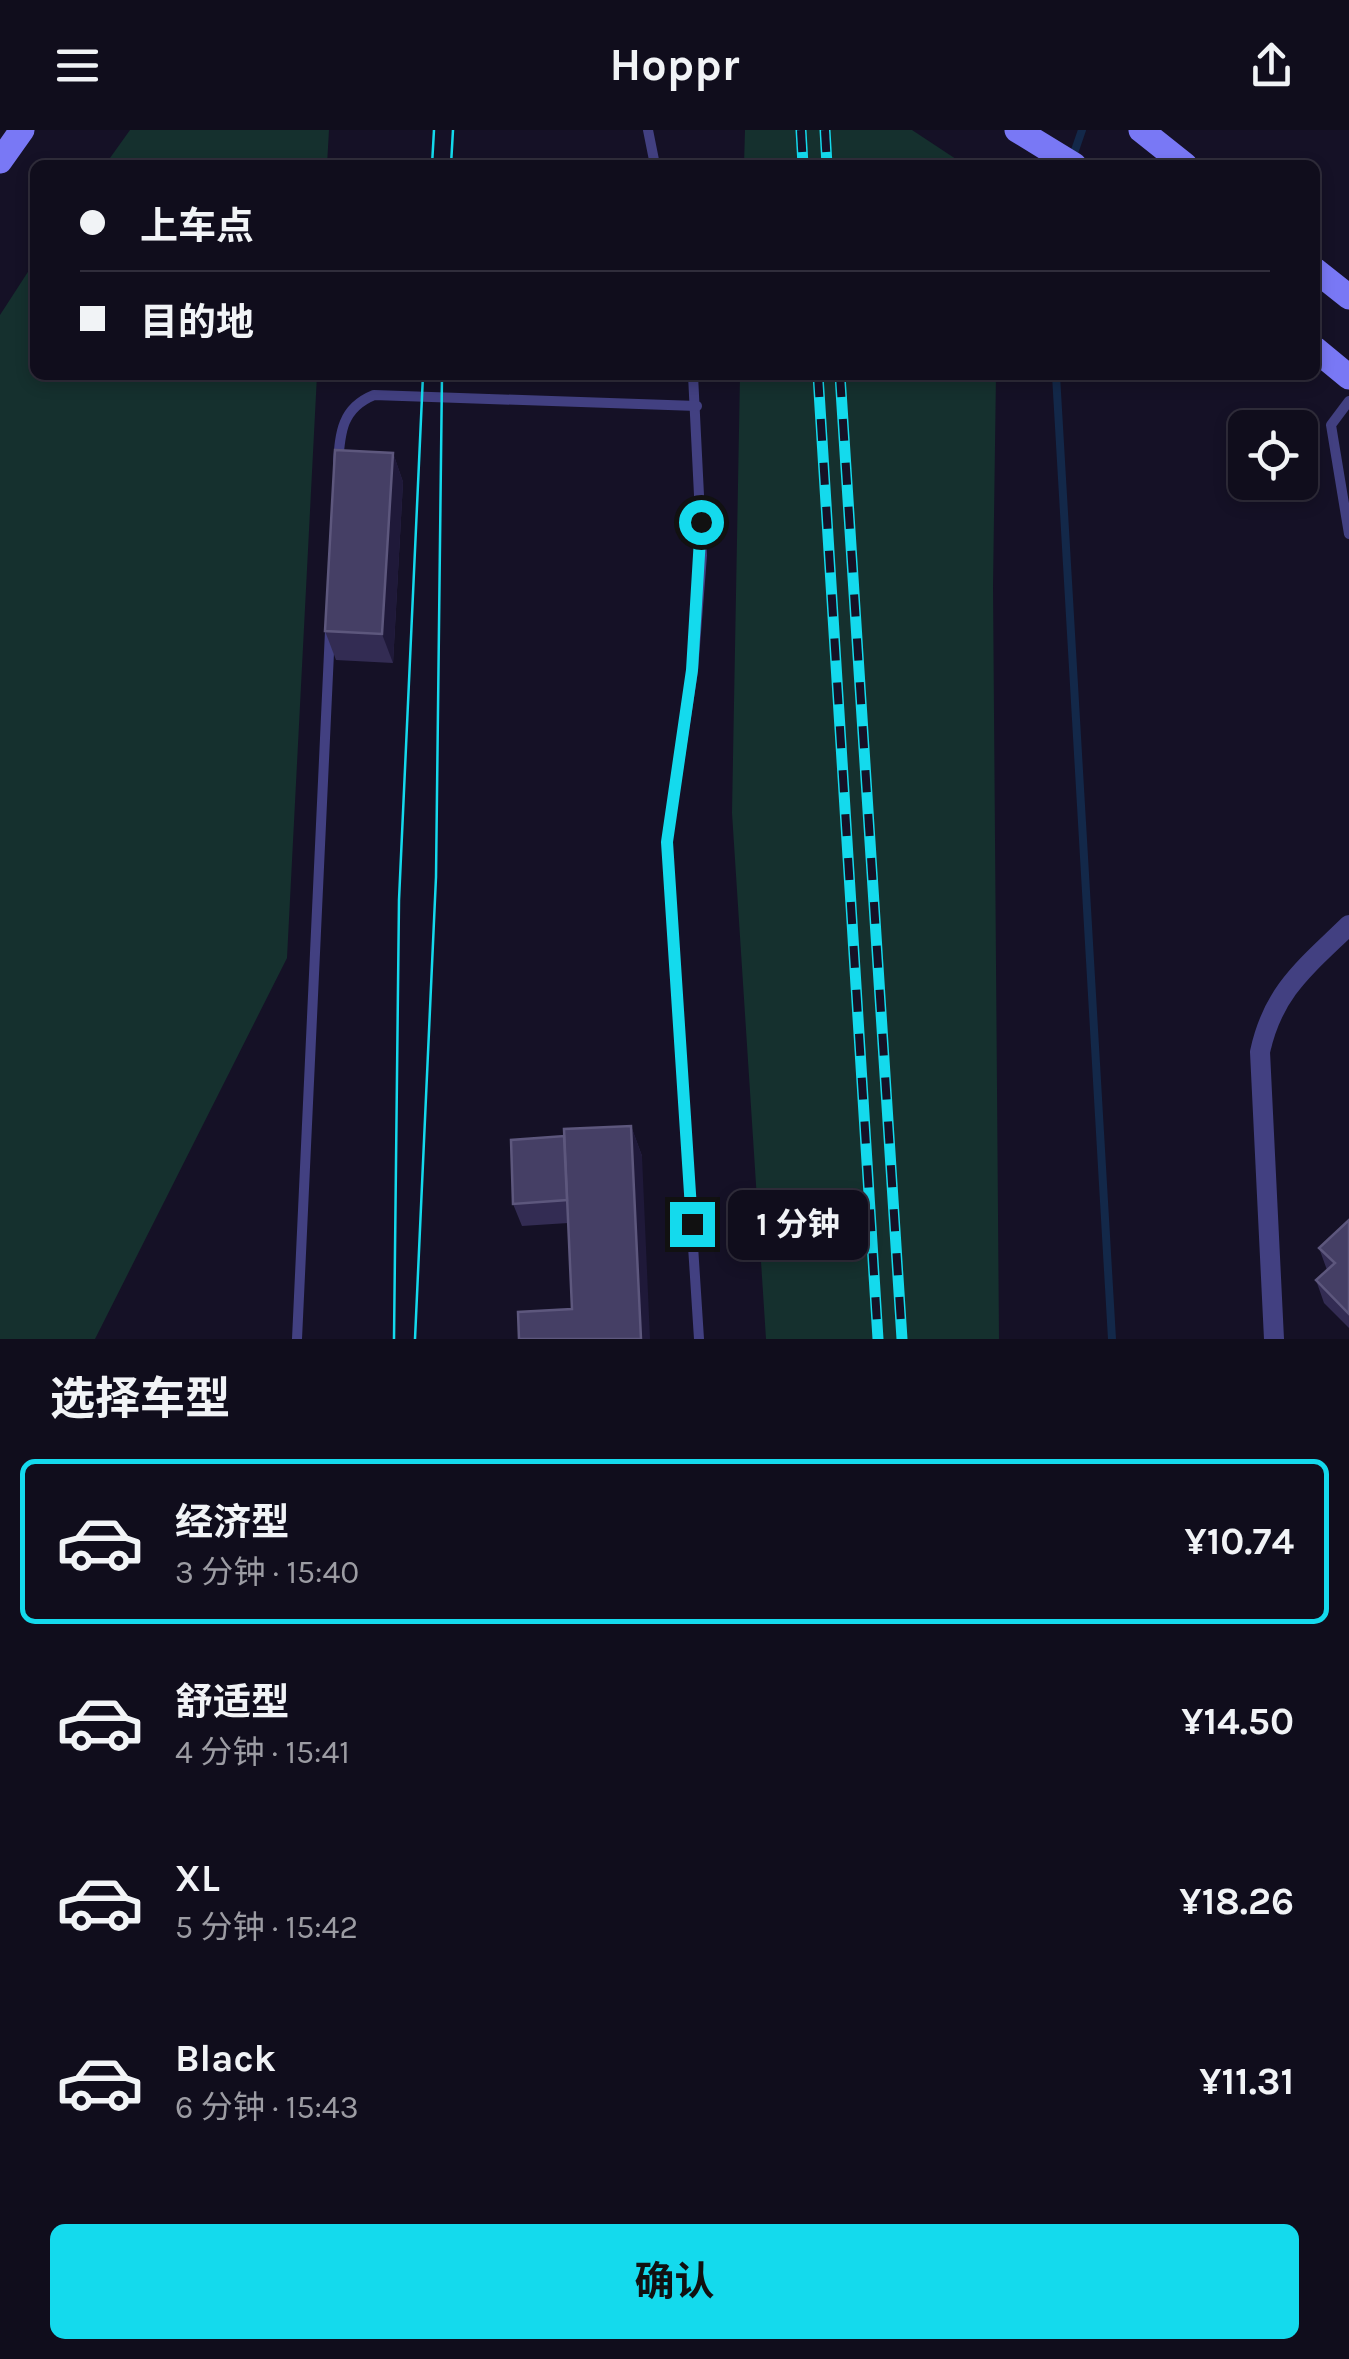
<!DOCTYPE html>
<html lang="zh">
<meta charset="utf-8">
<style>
:root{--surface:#100d1c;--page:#191625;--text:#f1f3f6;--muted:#9c9ca3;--line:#302d3b;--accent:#14daed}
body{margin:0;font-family:Karla,"Noto Sans SC",sans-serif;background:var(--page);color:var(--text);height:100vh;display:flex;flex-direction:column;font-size:38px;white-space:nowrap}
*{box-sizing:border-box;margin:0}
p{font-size:32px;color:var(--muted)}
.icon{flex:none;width:55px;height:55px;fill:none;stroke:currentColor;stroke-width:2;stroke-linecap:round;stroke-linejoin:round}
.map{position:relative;height:1209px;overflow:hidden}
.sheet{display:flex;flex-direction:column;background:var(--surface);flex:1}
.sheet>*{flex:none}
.hud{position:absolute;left:30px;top:30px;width:1290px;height:220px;border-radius:15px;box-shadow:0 5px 15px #0003,0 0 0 2px var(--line);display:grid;align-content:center;height:220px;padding:0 50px;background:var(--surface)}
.controls{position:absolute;left:1228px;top:280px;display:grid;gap:20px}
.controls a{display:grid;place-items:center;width:90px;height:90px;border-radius:15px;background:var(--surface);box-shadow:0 5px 15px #0003,0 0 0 2px var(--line);font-size:50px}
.end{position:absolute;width:45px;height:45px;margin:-22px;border:12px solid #14daed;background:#111;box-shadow:0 0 0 5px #111}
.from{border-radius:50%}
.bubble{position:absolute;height:70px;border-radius:15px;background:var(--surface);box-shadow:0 5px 15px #0003,0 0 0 2px var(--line);font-size:32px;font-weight:700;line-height:70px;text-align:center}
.hud b{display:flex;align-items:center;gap:35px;height:95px;font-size:38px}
.hud b+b{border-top:2px solid var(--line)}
.hud i{width:25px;height:25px;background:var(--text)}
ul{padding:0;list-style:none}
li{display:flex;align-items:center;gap:30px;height:165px;margin:0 20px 15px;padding:0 30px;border:5px solid transparent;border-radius:15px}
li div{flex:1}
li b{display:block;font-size:38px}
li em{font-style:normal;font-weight:700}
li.current{border-color:var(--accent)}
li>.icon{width:90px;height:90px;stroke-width:1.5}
h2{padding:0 50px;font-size:45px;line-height:120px}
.button{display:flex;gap:20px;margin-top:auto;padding:20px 50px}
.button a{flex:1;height:115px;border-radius:15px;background:var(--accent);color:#111;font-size:40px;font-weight:700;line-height:115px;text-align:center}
header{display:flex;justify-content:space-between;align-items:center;height:130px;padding:0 50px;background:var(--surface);font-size:45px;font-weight:700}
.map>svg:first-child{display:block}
</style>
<header><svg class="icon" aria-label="menu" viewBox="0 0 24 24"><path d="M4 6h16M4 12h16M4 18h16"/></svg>Hoppr<svg class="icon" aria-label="share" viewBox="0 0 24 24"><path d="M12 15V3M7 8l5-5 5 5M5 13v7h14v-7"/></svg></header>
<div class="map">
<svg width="1349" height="1209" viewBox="0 0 1349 1209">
<rect width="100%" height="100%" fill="#151126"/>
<!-- green -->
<g fill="#15302e">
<polygon points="130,0 329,0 327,35 105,35"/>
<polygon points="745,0 912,0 965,35 744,35"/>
<polygon points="35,131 35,245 317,245 287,828 95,1209 0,1209 0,185"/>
<polygon points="740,245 996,245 993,457 999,1209 766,1209 732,683"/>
</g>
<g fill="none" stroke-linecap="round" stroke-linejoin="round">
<!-- stream -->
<g stroke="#132849" stroke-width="8">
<polyline points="1072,29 1082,0"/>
<polyline points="1056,245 1112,1209"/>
</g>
<!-- lane -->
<g stroke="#424081" stroke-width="10">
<polyline points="648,0 655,35"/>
<polyline points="693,245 702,425 693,541 667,712 699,1209"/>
<polyline points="1349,271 1331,295 1349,404"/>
<path d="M 338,334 C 340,302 342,278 374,265 L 697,276"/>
<polyline points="297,1209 330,501"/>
</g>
<!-- street -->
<path stroke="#424081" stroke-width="20" d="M 1274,1209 L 1260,922 C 1273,861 1306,837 1349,795"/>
<!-- secondary -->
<g stroke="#7978f5" stroke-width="25">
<polyline points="1017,0 1074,35"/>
<polyline points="1141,0 1185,35"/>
<polyline points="0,31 22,0"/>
<polyline points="1315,140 1349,167"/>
<polyline points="1315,219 1349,247"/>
</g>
<!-- tram -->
<g stroke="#14daed" stroke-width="2.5">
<polyline points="432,35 434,0"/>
<polyline points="451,35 453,0"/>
<polyline points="394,1209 399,770 423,245"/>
<polyline points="415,1209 436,747 442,245"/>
</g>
<defs>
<g id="rail">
<polyline points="801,0 803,35"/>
<polyline points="825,0 827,35"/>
<polyline points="818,245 878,1209"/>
<polyline points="840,245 902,1209"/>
</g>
</defs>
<!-- rail casing -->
<use href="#rail" stroke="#14daed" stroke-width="11"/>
<!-- rail -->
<use href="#rail" stroke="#151126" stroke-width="8" stroke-dasharray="22" stroke-linecap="butt"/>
</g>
<!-- wall -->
<g fill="#332c53">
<polygon points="393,323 403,352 393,533 336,530 325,501"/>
<polygon points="631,996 642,1026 572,1179 568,1093 522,1096 513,1074 564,1006"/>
<polygon points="1349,1090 1349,1198 1324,1173 1316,1150 1327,1140 1319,1118"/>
</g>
<!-- shaded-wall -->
<g fill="#1f1939">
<polygon points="393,323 403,352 393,533 382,504"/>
<polygon points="631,996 642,1026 650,1209 641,1209"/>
</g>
<!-- building -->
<g fill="#453f65" stroke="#5d577d" stroke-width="2.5">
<polygon points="335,320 393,323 382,504 325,501"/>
<polygon points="631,996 641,1209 519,1209 518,1182 572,1179 564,999"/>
<polygon points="564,1006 567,1070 513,1074 511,1010"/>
<polygon points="1349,1090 1349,1184 1316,1150 1335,1133 1319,1118"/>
</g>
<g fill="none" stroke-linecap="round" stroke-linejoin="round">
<!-- route -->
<polyline stroke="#14daed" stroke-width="12" points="692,1094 667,712 692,540 701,392"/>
</g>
</svg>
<div class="controls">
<a><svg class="icon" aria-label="locate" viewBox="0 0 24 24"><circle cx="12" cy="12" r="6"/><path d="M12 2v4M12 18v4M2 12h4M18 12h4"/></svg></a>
</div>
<i class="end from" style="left:701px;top:392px"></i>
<i class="end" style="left:692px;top:1094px"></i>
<div class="bubble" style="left:728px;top:1060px;width:140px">1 分钟</div>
<div class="hud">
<b><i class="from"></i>上车点</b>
<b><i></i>目的地</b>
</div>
</div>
<section class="sheet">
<h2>选择车型</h2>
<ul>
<li class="current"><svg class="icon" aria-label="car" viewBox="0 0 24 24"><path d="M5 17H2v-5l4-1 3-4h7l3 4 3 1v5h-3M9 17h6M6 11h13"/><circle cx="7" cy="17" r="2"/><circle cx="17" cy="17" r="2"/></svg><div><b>经济型</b><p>3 分钟 · 15:40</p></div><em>¥10.74</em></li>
<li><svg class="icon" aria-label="car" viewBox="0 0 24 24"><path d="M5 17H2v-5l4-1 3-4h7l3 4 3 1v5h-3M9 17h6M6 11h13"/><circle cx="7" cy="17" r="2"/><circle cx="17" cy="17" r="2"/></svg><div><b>舒适型</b><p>4 分钟 · 15:41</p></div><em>¥14.50</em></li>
<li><svg class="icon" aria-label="car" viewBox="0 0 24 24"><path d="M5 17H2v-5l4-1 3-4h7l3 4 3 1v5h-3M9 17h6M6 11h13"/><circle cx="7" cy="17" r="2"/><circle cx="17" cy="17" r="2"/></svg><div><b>XL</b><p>5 分钟 · 15:42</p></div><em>¥18.26</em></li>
<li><svg class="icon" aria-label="car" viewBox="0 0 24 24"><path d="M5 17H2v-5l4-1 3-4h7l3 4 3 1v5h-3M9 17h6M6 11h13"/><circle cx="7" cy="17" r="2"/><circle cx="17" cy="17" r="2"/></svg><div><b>Black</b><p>6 分钟 · 15:43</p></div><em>¥11.31</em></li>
</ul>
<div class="button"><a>确认</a></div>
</section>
